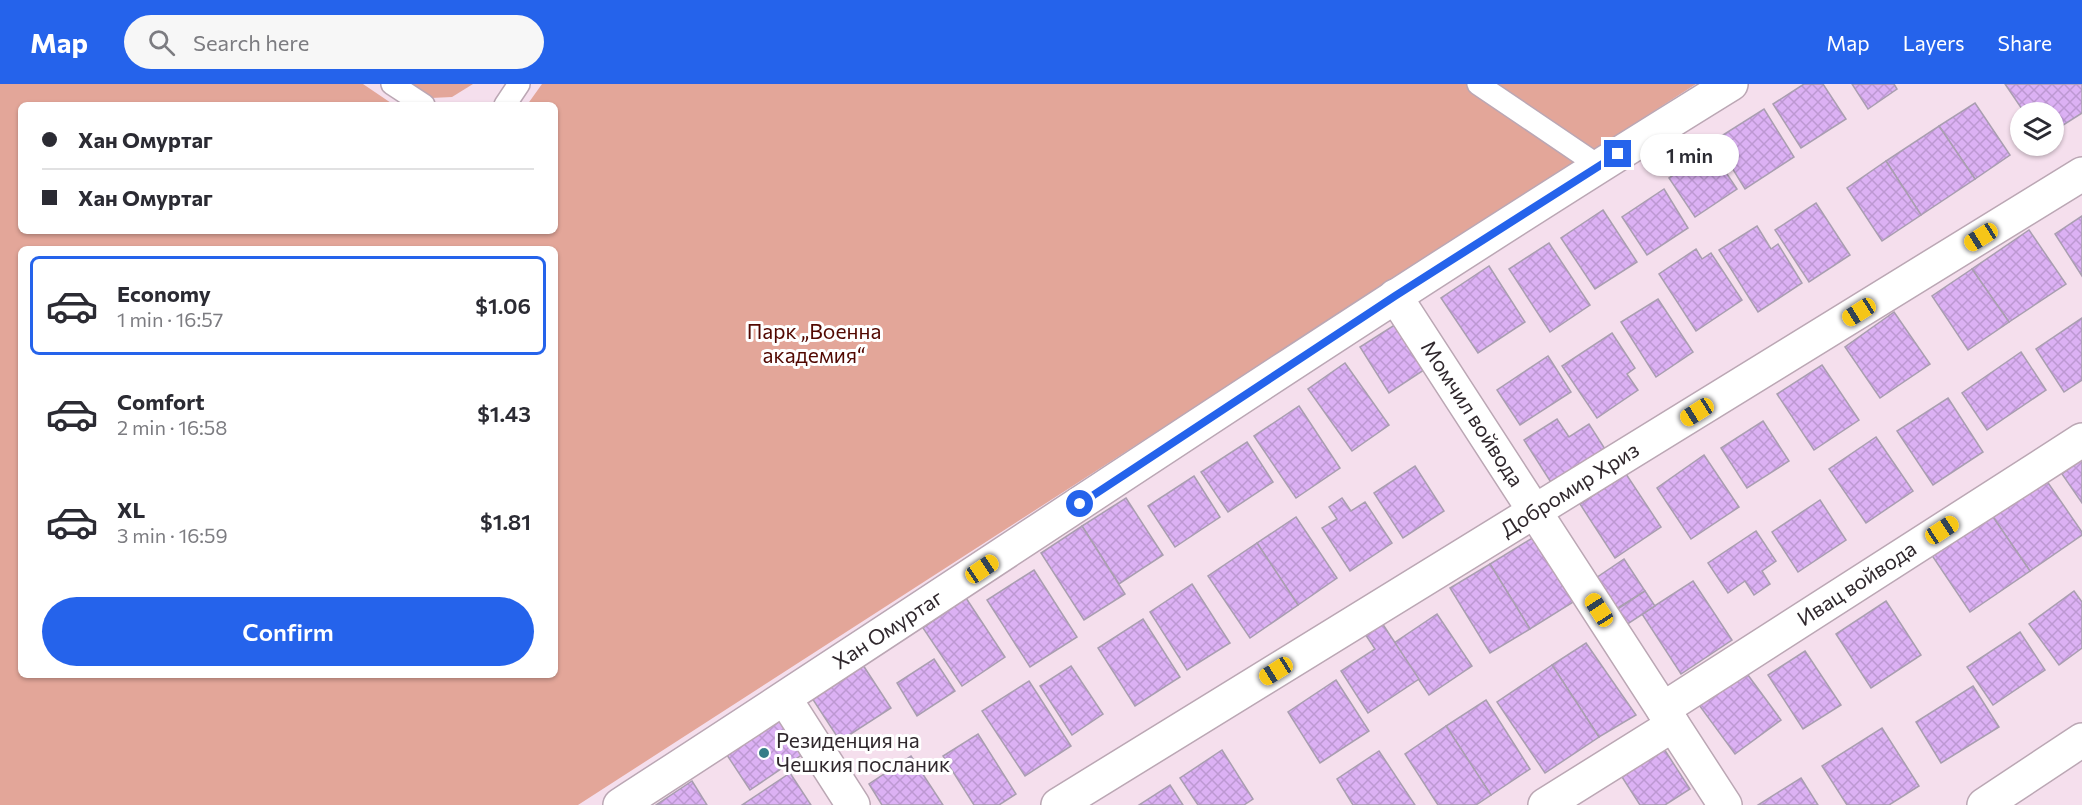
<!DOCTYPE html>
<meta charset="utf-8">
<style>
:root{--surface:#fff;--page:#f7f7f7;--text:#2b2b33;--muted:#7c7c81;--line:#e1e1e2;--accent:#2563eb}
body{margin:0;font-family:Commissioner,sans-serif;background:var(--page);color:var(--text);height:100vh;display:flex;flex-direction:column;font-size:22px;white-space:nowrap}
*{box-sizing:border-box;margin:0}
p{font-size:20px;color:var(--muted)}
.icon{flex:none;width:33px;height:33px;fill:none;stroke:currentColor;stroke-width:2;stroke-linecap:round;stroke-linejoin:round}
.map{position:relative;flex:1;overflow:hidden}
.panel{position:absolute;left:18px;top:162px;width:540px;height:432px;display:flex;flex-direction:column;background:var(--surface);border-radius:9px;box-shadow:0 2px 4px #0004}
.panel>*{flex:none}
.hud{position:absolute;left:18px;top:18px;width:540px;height:132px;border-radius:9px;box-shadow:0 2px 4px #0004;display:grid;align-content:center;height:132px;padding:0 24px;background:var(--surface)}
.controls{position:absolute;left:2010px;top:18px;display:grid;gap:12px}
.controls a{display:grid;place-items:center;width:54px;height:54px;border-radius:50%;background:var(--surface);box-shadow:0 2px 4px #0004;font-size:30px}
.end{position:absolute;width:27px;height:27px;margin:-14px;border:8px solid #2563eb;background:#fff;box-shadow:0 0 0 3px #fff}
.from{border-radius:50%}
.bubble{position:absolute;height:42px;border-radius:21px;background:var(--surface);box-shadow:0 2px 4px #0004;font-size:20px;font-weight:600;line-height:42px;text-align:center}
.car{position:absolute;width:18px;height:36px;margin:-18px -9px;border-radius:8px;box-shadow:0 0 4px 2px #0007;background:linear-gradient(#f5c518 24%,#345 0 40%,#f5c518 0 76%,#345 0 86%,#f5c518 0)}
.hud b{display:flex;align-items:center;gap:21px;height:57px;font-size:22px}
.hud b+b{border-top:2px solid var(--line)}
.hud i{width:15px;height:15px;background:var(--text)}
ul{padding:10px 0 0;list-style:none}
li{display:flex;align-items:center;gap:18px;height:99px;margin:0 12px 9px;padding:0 12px;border:3px solid transparent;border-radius:9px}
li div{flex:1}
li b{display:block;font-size:22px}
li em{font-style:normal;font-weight:600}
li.on{border-color:var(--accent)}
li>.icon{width:54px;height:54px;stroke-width:1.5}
.cta{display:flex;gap:12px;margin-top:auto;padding:12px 24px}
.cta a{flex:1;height:69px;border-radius:36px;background:var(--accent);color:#fff;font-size:24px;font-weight:600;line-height:69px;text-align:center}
header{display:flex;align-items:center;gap:36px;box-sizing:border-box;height:84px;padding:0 30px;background:var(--accent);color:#fff}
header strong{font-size:28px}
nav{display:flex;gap:33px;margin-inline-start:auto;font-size:21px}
.search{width:420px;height:54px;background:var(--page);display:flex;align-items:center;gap:15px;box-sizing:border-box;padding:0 21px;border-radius:33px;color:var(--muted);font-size:22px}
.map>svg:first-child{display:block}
</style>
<header>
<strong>Map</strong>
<div class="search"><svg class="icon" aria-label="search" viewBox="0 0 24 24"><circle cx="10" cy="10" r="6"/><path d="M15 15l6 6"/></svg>Search here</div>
<nav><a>Map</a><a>Layers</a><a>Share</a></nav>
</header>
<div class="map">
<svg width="2082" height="721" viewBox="0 0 2082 721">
<defs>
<pattern id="building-cross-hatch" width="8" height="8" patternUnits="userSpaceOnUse" patternTransform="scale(1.5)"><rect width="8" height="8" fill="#dcb1f4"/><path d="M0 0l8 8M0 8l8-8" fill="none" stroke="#bd98d2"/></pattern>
</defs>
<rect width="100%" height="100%" fill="#f5dfed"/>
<!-- green -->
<g fill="#e3a699" fill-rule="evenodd">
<path d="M 0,0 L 363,0 L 394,21 L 21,21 L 21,147 L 555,147 L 555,21 L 527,21 L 542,0 L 1696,0 L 578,721 L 0,721 ZM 21,165 L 555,165 L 555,591 L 21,591 Z"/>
<polygon points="411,0 473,0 452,13 431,14"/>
</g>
<!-- building -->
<g fill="url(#building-cross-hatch)" stroke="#a99eb0" stroke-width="1.5">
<polygon points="1804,0 1823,0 1846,35 1801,64 1773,20"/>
<polygon points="1852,0 1894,0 1897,5 1868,25"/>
<polygon points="2005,0 2082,0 2082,29 2054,47 2054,28 2024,28"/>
<polygon points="1975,19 2010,71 1975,95 1939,42"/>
<polygon points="1764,25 1794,73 1745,105 1715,56"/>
<polygon points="1939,42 1975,95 1921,131 1886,77"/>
<polygon points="1711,66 1737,105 1695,133 1669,94"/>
<polygon points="1886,77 1921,131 1882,157 1847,104"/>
<polygon points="1664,105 1688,144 1647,171 1622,133"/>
<polygon points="1816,119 1850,171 1809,198 1775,146"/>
<polygon points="1603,126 1637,178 1595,205 1561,154"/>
<polygon points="2082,132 2082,192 2055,150"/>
<polygon points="1757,142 1771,165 1778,160 1802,199 1758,228 1719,166"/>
<polygon points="2029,146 2066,200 2009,238 1972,185"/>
<polygon points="1549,159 1590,221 1550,248 1509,185"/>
<polygon points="1696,165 1702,175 1711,169 1742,216 1696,247 1659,190"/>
<polygon points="1489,182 1525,238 1478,269 1441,214"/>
<polygon points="1972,185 2009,238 1968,266 1932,212"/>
<polygon points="1658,215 1693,268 1656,293 1621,238"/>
<polygon points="1894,228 1930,280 1880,314 1845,263"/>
<polygon points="2082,234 2082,296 2064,308 2036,265"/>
<polygon points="1404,235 1433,280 1389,309 1360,263"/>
<polygon points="1612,249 1635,284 1627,290 1638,306 1597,334 1562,282"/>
<polygon points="2021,268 2046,306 1987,346 1962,309"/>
<polygon points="1548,272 1571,308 1520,341 1497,306"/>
<polygon points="1345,279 1389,341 1352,367 1308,305"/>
<polygon points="1822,281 1859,336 1814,366 1777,310"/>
<polygon points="1948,314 1983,368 1933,401 1897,347"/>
<polygon points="1299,322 1340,384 1296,414 1254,352"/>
<polygon points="1557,335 1569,353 1589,340 1605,365 1552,400 1524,356"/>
<polygon points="1763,337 1789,377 1747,404 1721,364"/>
<polygon points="1876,353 1913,407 1866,439 1829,385"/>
<polygon points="1247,358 1273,398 1228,428 1201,388"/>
<polygon points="1704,371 1739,423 1691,455 1657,404"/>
<polygon points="2082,375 2082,419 2062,390"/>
<polygon points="1415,382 1444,427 1403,454 1374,409"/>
<polygon points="1626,390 1661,443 1615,474 1580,420"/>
<polygon points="1194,392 1220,433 1175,463 1148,422"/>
<polygon points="2044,393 2082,448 2082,451 2030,487 1991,430"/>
<polygon points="1126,414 1163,471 1119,500 1082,442"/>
<polygon points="1342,414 1351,427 1365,418 1392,459 1350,487 1322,444 1337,435 1329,423"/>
<polygon points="1820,416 1846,456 1798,488 1772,448"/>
<polygon points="1991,430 2030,487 1970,528 1931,470"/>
<polygon points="1296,433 1337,494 1298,521 1257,459"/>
<polygon points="1082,442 1125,510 1084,536 1041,469"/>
<polygon points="1756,447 1776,477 1762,487 1770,500 1754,511 1745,497 1728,509 1708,479"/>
<polygon points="1539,450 1578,515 1530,545 1490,480"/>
<polygon points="1257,459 1298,521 1250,554 1208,492"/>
<polygon points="1624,475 1645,507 1613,527 1593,496"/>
<polygon points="1490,480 1530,545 1490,569 1450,504"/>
<polygon points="1034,486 1077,553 1030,583 987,516"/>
<polygon points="1693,497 1732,556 1681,590 1642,530"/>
<polygon points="1192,500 1230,559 1187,586 1150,528"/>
<polygon points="1645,507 1655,522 1626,541 1616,526"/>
<polygon points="2074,507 2082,518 2082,564 2059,581 2029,540"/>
<polygon points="966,514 1005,573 962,602 923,544"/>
<polygon points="1886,517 1921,571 1871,604 1836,550"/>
<polygon points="1437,530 1472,582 1429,611 1394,559"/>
<polygon points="1143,535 1180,593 1135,622 1098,564"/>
<polygon points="1382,539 1419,595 1368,629 1341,587 1375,565 1365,550"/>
<polygon points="2020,548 2045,586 1993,621 1967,583"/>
<polygon points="1586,559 1636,631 1599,653 1552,581"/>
<polygon points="1805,567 1841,621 1803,645 1768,591"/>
<polygon points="934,575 955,607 917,632 897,599"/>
<polygon points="861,578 891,624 840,657 810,611"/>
<polygon points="1552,581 1599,653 1545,689 1497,618"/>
<polygon points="1071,582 1103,630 1072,651 1040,602"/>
<polygon points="1745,587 1781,636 1735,670 1699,621"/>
<polygon points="1336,596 1369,647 1320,679 1288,628"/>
<polygon points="1029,597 1071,662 1025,692 982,627"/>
<polygon points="1973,602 1999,643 1941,679 1916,638"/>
<polygon points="1486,616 1530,685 1491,711 1446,642"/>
<polygon points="778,632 803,670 750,706 725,668"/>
<polygon points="1446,642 1491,711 1476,721 1438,721 1405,670"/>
<polygon points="1882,644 1919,702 1889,721 1847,721 1822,682"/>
<polygon points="978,650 1016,710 999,721 974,721 943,672"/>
<polygon points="1664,665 1690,705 1665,721 1640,721 1622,693"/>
<polygon points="1222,666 1253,715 1244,721 1198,721 1180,694"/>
<polygon points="1379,667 1415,721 1353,721 1337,695"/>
<polygon points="911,672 943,721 882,721 869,700"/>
<polygon points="790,689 811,721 742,721"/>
<polygon points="1801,694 1818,721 1758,721"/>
<polygon points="692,697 707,721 656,721"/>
<polygon points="1170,701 1183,721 1139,721"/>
</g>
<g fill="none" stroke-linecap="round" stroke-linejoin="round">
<defs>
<g id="service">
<polyline points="392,0 424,21"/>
<polyline points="1478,0 1599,82"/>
<polyline points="505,21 519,0"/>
</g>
<g id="minor">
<polyline points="1395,212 1725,721"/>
<polyline points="785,615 853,721"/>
<polyline points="1663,625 2082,356"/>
<path d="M 620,721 C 991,481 1355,232 1731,0"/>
<polyline points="1058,721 2082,90"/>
<polyline points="1545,721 1673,641"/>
<polyline points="1984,721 2082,656"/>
</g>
</defs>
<!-- service casing -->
<use href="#service" stroke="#bba7b4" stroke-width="24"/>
<!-- minor casing -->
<use href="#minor" stroke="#bba7b4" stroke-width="36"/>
<!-- service -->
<use href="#service" stroke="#fff" stroke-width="21"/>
<!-- minor -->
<use href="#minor" stroke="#fff" stroke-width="33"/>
</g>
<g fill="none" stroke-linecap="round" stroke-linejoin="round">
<!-- route -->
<polyline stroke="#2563eb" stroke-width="8" points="1080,420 1395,212 1618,70"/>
</g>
<!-- markers -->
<circle fill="#367d87" stroke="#fff" stroke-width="2" cx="764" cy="669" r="6"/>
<g text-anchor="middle" stroke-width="6" stroke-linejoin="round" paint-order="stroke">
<!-- park labels -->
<g font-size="21" fill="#520801" stroke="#fff">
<text x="814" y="255">Парк „Военна<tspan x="814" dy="24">академия“</tspan></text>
</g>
<!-- street labels -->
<g font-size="21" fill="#30282d" stroke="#fff">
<text transform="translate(1472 330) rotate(57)" y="7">Момчил войвода</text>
<text transform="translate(1570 406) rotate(-32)" y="7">Добромир Хриз</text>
<text transform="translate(1857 500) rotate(-33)" y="7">Ивац войвода</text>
<text transform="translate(888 546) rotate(-33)" y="7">Хан Омуртаг</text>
</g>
<!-- poi labels -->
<g font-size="21" fill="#30282d" stroke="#fff" text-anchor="start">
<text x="776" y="664">Резиденция на<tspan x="776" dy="24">Чешкия посланик</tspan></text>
</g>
</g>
</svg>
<div class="controls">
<a><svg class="icon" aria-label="layers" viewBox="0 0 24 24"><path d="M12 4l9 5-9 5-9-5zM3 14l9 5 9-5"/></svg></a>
</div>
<i class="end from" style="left:1080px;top:420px"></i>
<i class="end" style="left:1618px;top:70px"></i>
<div class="bubble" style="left:1640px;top:50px;width:99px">1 min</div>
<i class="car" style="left:1981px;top:153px;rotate:238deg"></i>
<i class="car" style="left:1859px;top:228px;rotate:238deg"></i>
<i class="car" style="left:1697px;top:328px;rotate:238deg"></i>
<i class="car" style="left:1942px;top:446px;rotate:57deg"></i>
<i class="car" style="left:982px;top:485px;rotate:56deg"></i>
<i class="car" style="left:1599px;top:526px;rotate:327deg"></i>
<i class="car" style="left:1276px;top:587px;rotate:238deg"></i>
<div class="hud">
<b><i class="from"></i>Хан Омуртаг</b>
<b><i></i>Хан Омуртаг</b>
</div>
<section class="panel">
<ul>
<li class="on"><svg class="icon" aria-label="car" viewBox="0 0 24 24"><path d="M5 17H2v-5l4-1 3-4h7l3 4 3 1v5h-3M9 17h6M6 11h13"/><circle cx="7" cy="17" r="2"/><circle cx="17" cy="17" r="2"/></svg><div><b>Economy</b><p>1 min · 16:57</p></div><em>$1.06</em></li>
<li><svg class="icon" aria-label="car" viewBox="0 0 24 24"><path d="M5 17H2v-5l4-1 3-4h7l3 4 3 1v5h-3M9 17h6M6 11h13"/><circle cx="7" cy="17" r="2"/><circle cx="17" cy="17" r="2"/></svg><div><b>Comfort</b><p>2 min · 16:58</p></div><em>$1.43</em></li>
<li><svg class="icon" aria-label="car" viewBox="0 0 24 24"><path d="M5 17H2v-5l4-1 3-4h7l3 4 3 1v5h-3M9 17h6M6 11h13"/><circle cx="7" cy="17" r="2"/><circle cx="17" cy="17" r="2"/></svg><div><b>XL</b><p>3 min · 16:59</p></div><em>$1.81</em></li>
</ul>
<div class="cta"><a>Confirm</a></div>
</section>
</div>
